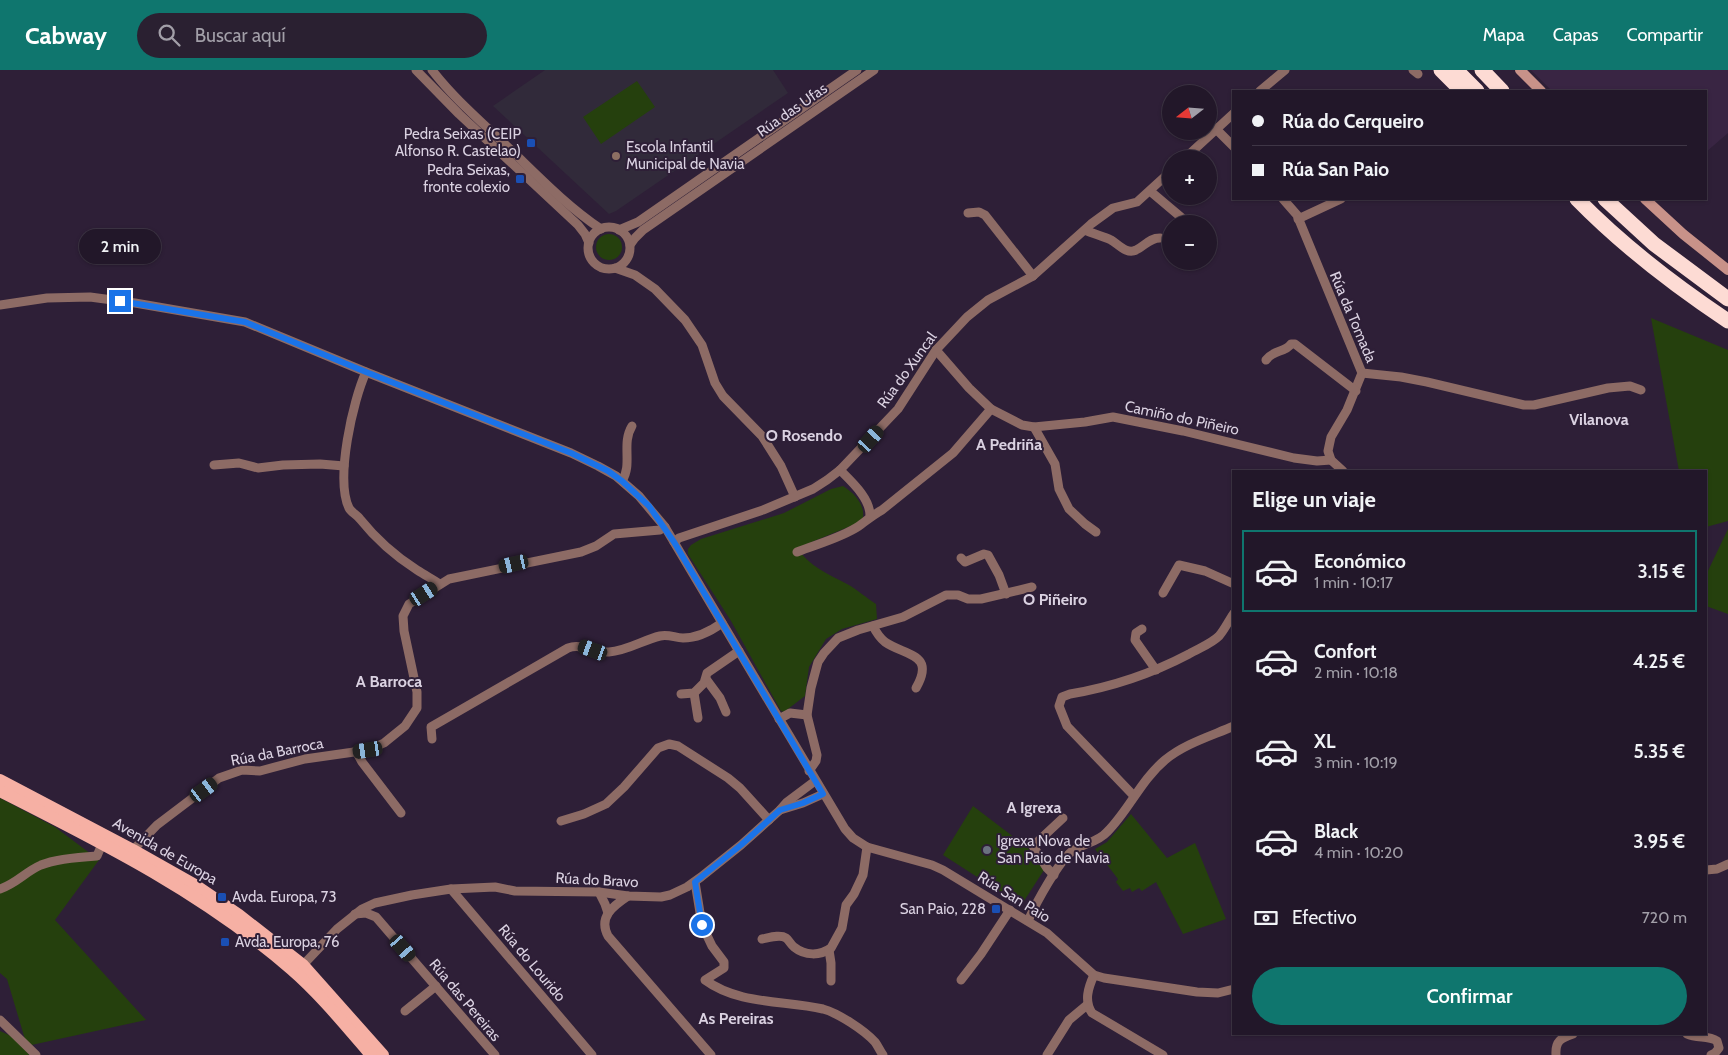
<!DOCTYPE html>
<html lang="es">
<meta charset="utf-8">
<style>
:root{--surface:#221729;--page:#2a2031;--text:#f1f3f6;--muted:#a29fa8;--line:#3f3646;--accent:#0f766e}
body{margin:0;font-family:Cabin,sans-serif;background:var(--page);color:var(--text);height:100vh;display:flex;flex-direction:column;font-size:19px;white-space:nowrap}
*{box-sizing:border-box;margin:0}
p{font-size:16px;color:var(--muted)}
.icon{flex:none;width:28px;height:28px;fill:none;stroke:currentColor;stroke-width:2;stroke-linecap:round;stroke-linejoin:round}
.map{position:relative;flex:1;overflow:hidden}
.panel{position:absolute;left:1232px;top:400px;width:475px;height:565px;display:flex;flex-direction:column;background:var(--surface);border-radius:0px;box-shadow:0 1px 4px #0004,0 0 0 1px var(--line)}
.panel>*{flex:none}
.top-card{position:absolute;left:1232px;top:20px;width:475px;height:110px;border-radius:0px;box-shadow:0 1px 4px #0004,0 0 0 1px var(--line);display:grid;align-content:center;height:110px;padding:0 20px;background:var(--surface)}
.needle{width:32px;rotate:253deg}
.buttons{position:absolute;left:1162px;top:15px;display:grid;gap:10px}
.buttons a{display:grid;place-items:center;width:55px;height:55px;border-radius:50%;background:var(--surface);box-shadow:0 1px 4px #0004,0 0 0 1px var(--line);font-size:25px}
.end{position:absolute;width:22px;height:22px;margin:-11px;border:6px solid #1a73e8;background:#fff;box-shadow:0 0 0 2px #fff}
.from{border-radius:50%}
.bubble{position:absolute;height:35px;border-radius:18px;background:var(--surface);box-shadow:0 1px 4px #0004,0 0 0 1px var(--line);font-size:16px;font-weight:600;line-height:35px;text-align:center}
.car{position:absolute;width:15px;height:30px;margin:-15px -8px;border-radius:6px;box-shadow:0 0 4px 1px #0007;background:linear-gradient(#222 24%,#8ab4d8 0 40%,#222 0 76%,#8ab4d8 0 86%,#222 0)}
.top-card b{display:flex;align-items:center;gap:18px;height:48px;font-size:19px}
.top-card b+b{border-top:1px solid var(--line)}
.top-card i{width:12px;height:12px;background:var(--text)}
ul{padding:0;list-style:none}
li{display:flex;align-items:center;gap:15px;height:82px;margin:0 10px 8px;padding:0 10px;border:2px solid transparent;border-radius:0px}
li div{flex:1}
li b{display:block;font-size:19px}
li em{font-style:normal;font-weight:600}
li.active{border-color:var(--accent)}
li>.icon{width:45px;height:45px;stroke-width:1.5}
h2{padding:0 20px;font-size:22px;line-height:60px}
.pay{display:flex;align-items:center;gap:12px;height:55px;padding:0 20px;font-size:19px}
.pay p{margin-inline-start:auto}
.action{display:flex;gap:10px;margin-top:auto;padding:10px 20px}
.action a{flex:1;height:58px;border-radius:30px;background:var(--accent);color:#fff;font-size:20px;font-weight:600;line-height:58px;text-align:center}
header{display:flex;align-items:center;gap:30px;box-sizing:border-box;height:70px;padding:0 25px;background:var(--accent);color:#fff}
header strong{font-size:24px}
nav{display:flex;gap:28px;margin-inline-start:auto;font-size:18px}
.search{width:350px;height:45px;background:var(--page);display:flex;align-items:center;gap:12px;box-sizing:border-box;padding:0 18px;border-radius:28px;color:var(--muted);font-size:19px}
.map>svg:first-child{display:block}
</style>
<header>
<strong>Cabway</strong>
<div class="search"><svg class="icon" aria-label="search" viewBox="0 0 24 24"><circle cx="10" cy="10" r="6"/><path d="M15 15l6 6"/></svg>Buscar aquí</div>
<nav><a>Mapa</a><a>Capas</a><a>Compartir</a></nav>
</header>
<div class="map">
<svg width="1728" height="985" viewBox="0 0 1728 985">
<rect width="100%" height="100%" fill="#2e1f37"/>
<!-- built -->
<polygon fill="#392543" points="1531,0 1728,0 1728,63 1706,82 1706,21 1552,21"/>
<!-- education -->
<polygon fill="#312a3a" points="545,0 773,0 788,23 616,141 609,144 493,36"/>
<!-- green -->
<g fill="#25400d">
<polygon points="637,11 655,37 601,74 583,47"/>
<circle cx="609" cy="177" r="13"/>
<polygon points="1651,248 1728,280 1728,451 1706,457 1706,401 1679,401"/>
<path d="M 843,416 C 854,423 865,434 863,448 L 858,453 L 797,478 C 809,496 828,504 847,514 C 857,519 866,528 876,534 L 877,549 L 842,559 L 826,569 L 809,597 L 805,626 L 784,642 L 781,641 L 731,551 L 688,484 L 688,479 L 691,475 L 701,469 L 784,443 L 831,419 Z"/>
<polygon points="1728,459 1728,544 1706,536 1706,505"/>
<polygon points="0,728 55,757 99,790 55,850 146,950 27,976 7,909 0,903"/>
<polygon points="973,736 1027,777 1044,800 1024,831 1019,834 943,785"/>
<polygon points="1131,744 1167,788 1195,773 1226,849 1183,864 1156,812 1142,821 1139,818 1132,822 1130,818 1123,821 1116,812 1118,809 1095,779 1107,772"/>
<polygon points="0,961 22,971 29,985 0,985"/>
</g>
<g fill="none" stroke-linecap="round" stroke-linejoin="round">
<!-- minor -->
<g stroke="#8d6b65" stroke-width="9">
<polyline points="416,0 459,44 578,155 585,164 589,173"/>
<path d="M 432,0 C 455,30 484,54 511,80 C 539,107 568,137 601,159"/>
<polyline points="1413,0 1418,4"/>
<polyline points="1260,21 1285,0"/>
<polyline points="1215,58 1234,77"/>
<polyline points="1184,89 1234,43"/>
<polyline points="1150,121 1182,148"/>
<polyline points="1283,129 1297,145 1362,303 1347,340 1331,367 1328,381 1331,390 1343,401"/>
<polyline points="968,143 979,142 985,145 1033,206"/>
<polyline points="1298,149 1341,129"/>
<circle cx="609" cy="178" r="21"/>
<polyline points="619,160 638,152 857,0"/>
<path d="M 1085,160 C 1093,164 1103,166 1111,170 C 1118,174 1127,185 1136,180 C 1145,176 1149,168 1160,168"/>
<polyline points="630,175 635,168 643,160 874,0"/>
<polyline points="615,198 635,205 655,219 685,250 702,275 715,313 723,326 762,366 781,396 795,427"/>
<polyline points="0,235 47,228 90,227 135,233 245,252 366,302 571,383 598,396 616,406 639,426 665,457 845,759 853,768 867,777 932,795 943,800 1047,863 1094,905 1104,908 1197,922 1218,923 1234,919"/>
<polyline points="936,280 969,318 991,339 1022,355 1034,357 1085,352 1113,347 1183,361 1294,388 1317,391 1331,390"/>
<path d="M 1266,290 C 1274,279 1285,283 1291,274 L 1295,274 L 1356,321"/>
<path d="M 366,302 C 353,330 335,409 349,438 C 351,442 357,445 360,449 C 376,469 395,486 417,500 C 425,505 432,509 440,514"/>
<polyline points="1362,303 1401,307 1427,312 1524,335 1534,335 1608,318 1630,316 1641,320"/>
<polyline points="1034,357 1055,394 1059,419 1069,439 1085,454 1096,462"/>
<polyline points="214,395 239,393 258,398 283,395 320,394 344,396"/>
<path d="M 840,400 C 852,412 871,429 870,447"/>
<path d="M 622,411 C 633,394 621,374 632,356"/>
<polyline points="674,472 679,468 763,440 813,419 827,410 840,400 898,339 936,280 967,247 988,230 1033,206 1091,154 1113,138 1137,132 1171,101"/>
<path d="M 797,482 C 817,474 841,468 859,456 C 867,450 873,445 882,440 L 953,383 L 991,339"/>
<polyline points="961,488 965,492 984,484 988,485 999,505 1006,524"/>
<polyline points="1163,523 1179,495 1205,501 1234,514"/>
<path d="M 873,556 C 876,562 880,568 885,572 C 905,586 936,583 916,618"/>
<polyline points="1142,559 1136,563 1135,570 1156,600"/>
<polyline points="706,609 720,628 726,642"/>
<polyline points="694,623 698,648"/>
<polyline points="681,624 694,623 704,613 707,603 739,581"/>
<polyline points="779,649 790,643 807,645"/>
<path d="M 432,669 L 431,657 L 568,578 C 582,573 594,583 609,582 C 627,581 643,570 660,566 C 669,564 675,568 683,568 C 696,568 711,561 722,553"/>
<polyline points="356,681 362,692 401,743"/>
<polyline points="809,701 816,691 817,685 807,645 811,618 818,592 824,583 838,568 858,560 903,547 946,525 958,525 968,529 981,529 1032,517"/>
<path d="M 1134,726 L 1067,656 L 1059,636 L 1062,627 L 1070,624 C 1112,617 1151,604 1189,584 C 1199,578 1211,574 1219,566 C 1225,559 1229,550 1234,543"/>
<polyline points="780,740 803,733 823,724"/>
<polyline points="561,751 584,744 606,734 624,717 658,678 669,674 678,676 728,708 740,718 769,750"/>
<polyline points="133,780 157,755 219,708 242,700 260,701 305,689 368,680 384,673 405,656 417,638 417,622 404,561 403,546 409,534 449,509 581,482 596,476 614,464 660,460 665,457"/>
<polyline points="1706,800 1717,799 1728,794"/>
<polyline points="1054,805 1047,798 1033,776 1063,748"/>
<path d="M 695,812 L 702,855 L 712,876 L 724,892 L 724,898 L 705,910 C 739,935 784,930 823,939 C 838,943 864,960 875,972 C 878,976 880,981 883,985"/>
<path d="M 0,819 C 17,813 25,802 41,795 C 56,789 80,787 97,786 L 102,774"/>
<polyline points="451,819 592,985"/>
<polyline points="599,822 605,834 608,843"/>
<path d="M 628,826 C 613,836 598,847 608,866 L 711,985"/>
<polyline points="355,844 366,843 376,847 495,985"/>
<path d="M 1028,851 C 1035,835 1060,788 1074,780 C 1085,773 1098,772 1107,762 C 1129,740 1141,710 1165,690 C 1184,674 1211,666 1234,656"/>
<path d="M 762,869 C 768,868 780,864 786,868 C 789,870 791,875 794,877 C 805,886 820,886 831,878 L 842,858 L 846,835 L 854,824 L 863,805 L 867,777"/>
<polyline points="829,880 831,893 831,911"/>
<polyline points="303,895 337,859 362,839 375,833 412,825 451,819 495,817 515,821 599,822 628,826 661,827 670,825 687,817 701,807 741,775 780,740 787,732 815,711"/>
<path d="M 1094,905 C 1088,918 1084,931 1092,943 L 1163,985"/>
<polyline points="961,910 981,884 1010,840"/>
<polyline points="405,941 436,916"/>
<polyline points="0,950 36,985"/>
<path d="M 1687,964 C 1697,969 1708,965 1717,971 L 1719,978 L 1715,983 L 1711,985"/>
<polyline points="1047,985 1069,950 1087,935"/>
<path d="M 1556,985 C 1555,971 1561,968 1573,964"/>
</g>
<!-- secondary -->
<g stroke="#c89289" stroke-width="10">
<polyline points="1520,0 1541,21"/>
<polyline points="1645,129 1683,164 1728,200"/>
</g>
<!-- primary -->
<g stroke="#f6b0a4" stroke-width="12">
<polyline points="0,710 133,780 195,815 239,845 303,895 383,985"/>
<path d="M 0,721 C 103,773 203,823 291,899 C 320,924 346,956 371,985"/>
</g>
<!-- motorway -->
<g stroke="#fddbd4" stroke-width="15">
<polyline points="1441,0 1462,21"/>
<polyline points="1456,0 1477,21"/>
<polyline points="1482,0 1502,21"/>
<path d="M 1577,129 C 1622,175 1674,215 1728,251"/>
<polyline points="1605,129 1654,174 1728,229"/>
</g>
</g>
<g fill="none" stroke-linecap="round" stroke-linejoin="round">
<!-- route -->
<polyline stroke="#1a73e8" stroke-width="6" points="120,231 245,252 366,302 571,383 608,401 622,411 649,436 674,472 823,724 803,733 780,740 741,775 695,812 702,855"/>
</g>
<!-- markers -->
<g fill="#1a4fb4" stroke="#2e1f37" stroke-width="2">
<rect x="526" y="68" width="10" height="10" rx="2.5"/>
<rect x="515" y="104" width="10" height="10" rx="2.5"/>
<rect x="217" y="822" width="10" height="10" rx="2.5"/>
<rect x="991" y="834" width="10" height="10" rx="2.5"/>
<rect x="220" y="867" width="10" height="10" rx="2.5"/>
</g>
<circle fill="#8d6e63" stroke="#2e1f37" stroke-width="2" cx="616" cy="86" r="5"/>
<circle fill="#6b7280" stroke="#2e1f37" stroke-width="2" cx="987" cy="780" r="5"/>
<g text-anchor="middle" stroke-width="4" stroke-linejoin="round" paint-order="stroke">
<!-- street labels -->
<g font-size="15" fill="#dad1e1" stroke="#2e1f37">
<text transform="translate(792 40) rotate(-35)" y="5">Rúa das Ufas</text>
<text transform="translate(1353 247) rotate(67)" y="5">Rúa da Tomada</text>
<text transform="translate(907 300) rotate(-54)" y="5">Rúa do Xuncal</text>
<text transform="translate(1182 348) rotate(12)" y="5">Camiño do Piñeiro</text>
<text transform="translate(277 682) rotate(-11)" y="5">Rúa da Barroca</text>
<text transform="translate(165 781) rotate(30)" y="5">Avenida de Europa</text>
<text transform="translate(597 810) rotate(3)" y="5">Rúa do Bravo</text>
<text transform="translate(1014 827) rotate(32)" y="5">Rúa San Paio</text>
<text transform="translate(532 893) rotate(50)" y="5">Rúa do Lourido</text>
<text transform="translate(465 930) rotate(50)" y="5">Rúa das Pereiras</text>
</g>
<!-- poi labels -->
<g font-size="15" fill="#dad1e1" stroke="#2e1f37" text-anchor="start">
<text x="521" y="69" text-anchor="end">Pedra Seixas (CEIP<tspan x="521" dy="17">Alfonso R. Castelao)</tspan></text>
<text x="626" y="82">Escola Infantil<tspan x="626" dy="17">Municipal de Navia</tspan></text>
<text x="510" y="105" text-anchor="end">Pedra Seixas,<tspan x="510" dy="17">fronte colexio</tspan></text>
<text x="997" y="776">Igrexa Nova de<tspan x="997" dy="17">San Paio de Navia</tspan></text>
<text x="232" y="832">Avda. Europa, 73</text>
<text x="986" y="844" text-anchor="end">San Paio, 228</text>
<text x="235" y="877">Avda. Europa, 76</text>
</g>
<!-- neighbourhood labels -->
<g font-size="16" font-weight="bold" fill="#dad1e1" stroke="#2e1f37">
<text x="1599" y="355">Vilanova</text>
<text x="804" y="371">O Rosendo</text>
<text x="1009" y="380">A Pedriña</text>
<text x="1055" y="535">O Piñeiro</text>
<text x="389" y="617">A Barroca</text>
<text x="1034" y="743">A Igrexa</text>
<text x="736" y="954">As Pereiras</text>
</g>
</g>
</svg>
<div class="buttons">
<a><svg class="needle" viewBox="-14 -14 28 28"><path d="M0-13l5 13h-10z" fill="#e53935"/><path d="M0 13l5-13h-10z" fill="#a29fa8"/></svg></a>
<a>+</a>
<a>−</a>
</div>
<i class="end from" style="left:702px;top:855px"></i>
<i class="end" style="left:120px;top:231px"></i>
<div class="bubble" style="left:79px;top:159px;width:82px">2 min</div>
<i class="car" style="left:871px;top:369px;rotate:42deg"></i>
<i class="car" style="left:514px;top:494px;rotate:257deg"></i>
<i class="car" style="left:424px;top:524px;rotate:57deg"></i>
<i class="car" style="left:593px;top:580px;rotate:290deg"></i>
<i class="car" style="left:368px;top:680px;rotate:261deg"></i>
<i class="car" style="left:204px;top:720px;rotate:54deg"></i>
<i class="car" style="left:403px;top:878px;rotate:139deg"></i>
<div class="top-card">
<b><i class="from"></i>Rúa do Cerqueiro</b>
<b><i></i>Rúa San Paio</b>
</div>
<section class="panel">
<h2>Elige un viaje</h2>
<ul>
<li class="active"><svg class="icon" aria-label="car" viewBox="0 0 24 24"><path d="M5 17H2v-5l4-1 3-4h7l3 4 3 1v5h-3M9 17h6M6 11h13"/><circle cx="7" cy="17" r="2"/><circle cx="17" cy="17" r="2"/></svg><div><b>Económico</b><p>1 min · 10:17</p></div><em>3.15 €</em></li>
<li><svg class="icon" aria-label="car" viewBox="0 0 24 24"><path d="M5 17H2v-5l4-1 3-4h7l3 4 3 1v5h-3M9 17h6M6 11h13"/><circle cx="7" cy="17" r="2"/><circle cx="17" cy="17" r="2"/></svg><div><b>Confort</b><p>2 min · 10:18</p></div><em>4.25 €</em></li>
<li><svg class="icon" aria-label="car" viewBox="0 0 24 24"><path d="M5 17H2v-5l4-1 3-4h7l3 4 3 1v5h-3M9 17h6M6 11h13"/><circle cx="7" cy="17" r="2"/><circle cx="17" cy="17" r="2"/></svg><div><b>XL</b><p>3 min · 10:19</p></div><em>5.35 €</em></li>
<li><svg class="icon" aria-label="car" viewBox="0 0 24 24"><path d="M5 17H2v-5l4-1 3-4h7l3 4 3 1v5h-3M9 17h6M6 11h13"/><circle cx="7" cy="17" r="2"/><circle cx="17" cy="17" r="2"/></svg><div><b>Black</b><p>4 min · 10:20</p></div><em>3.95 €</em></li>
</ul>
<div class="pay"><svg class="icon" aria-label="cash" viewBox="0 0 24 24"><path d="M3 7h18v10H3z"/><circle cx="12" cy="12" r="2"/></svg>Efectivo<p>720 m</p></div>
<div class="action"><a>Confirmar</a></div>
</section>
</div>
